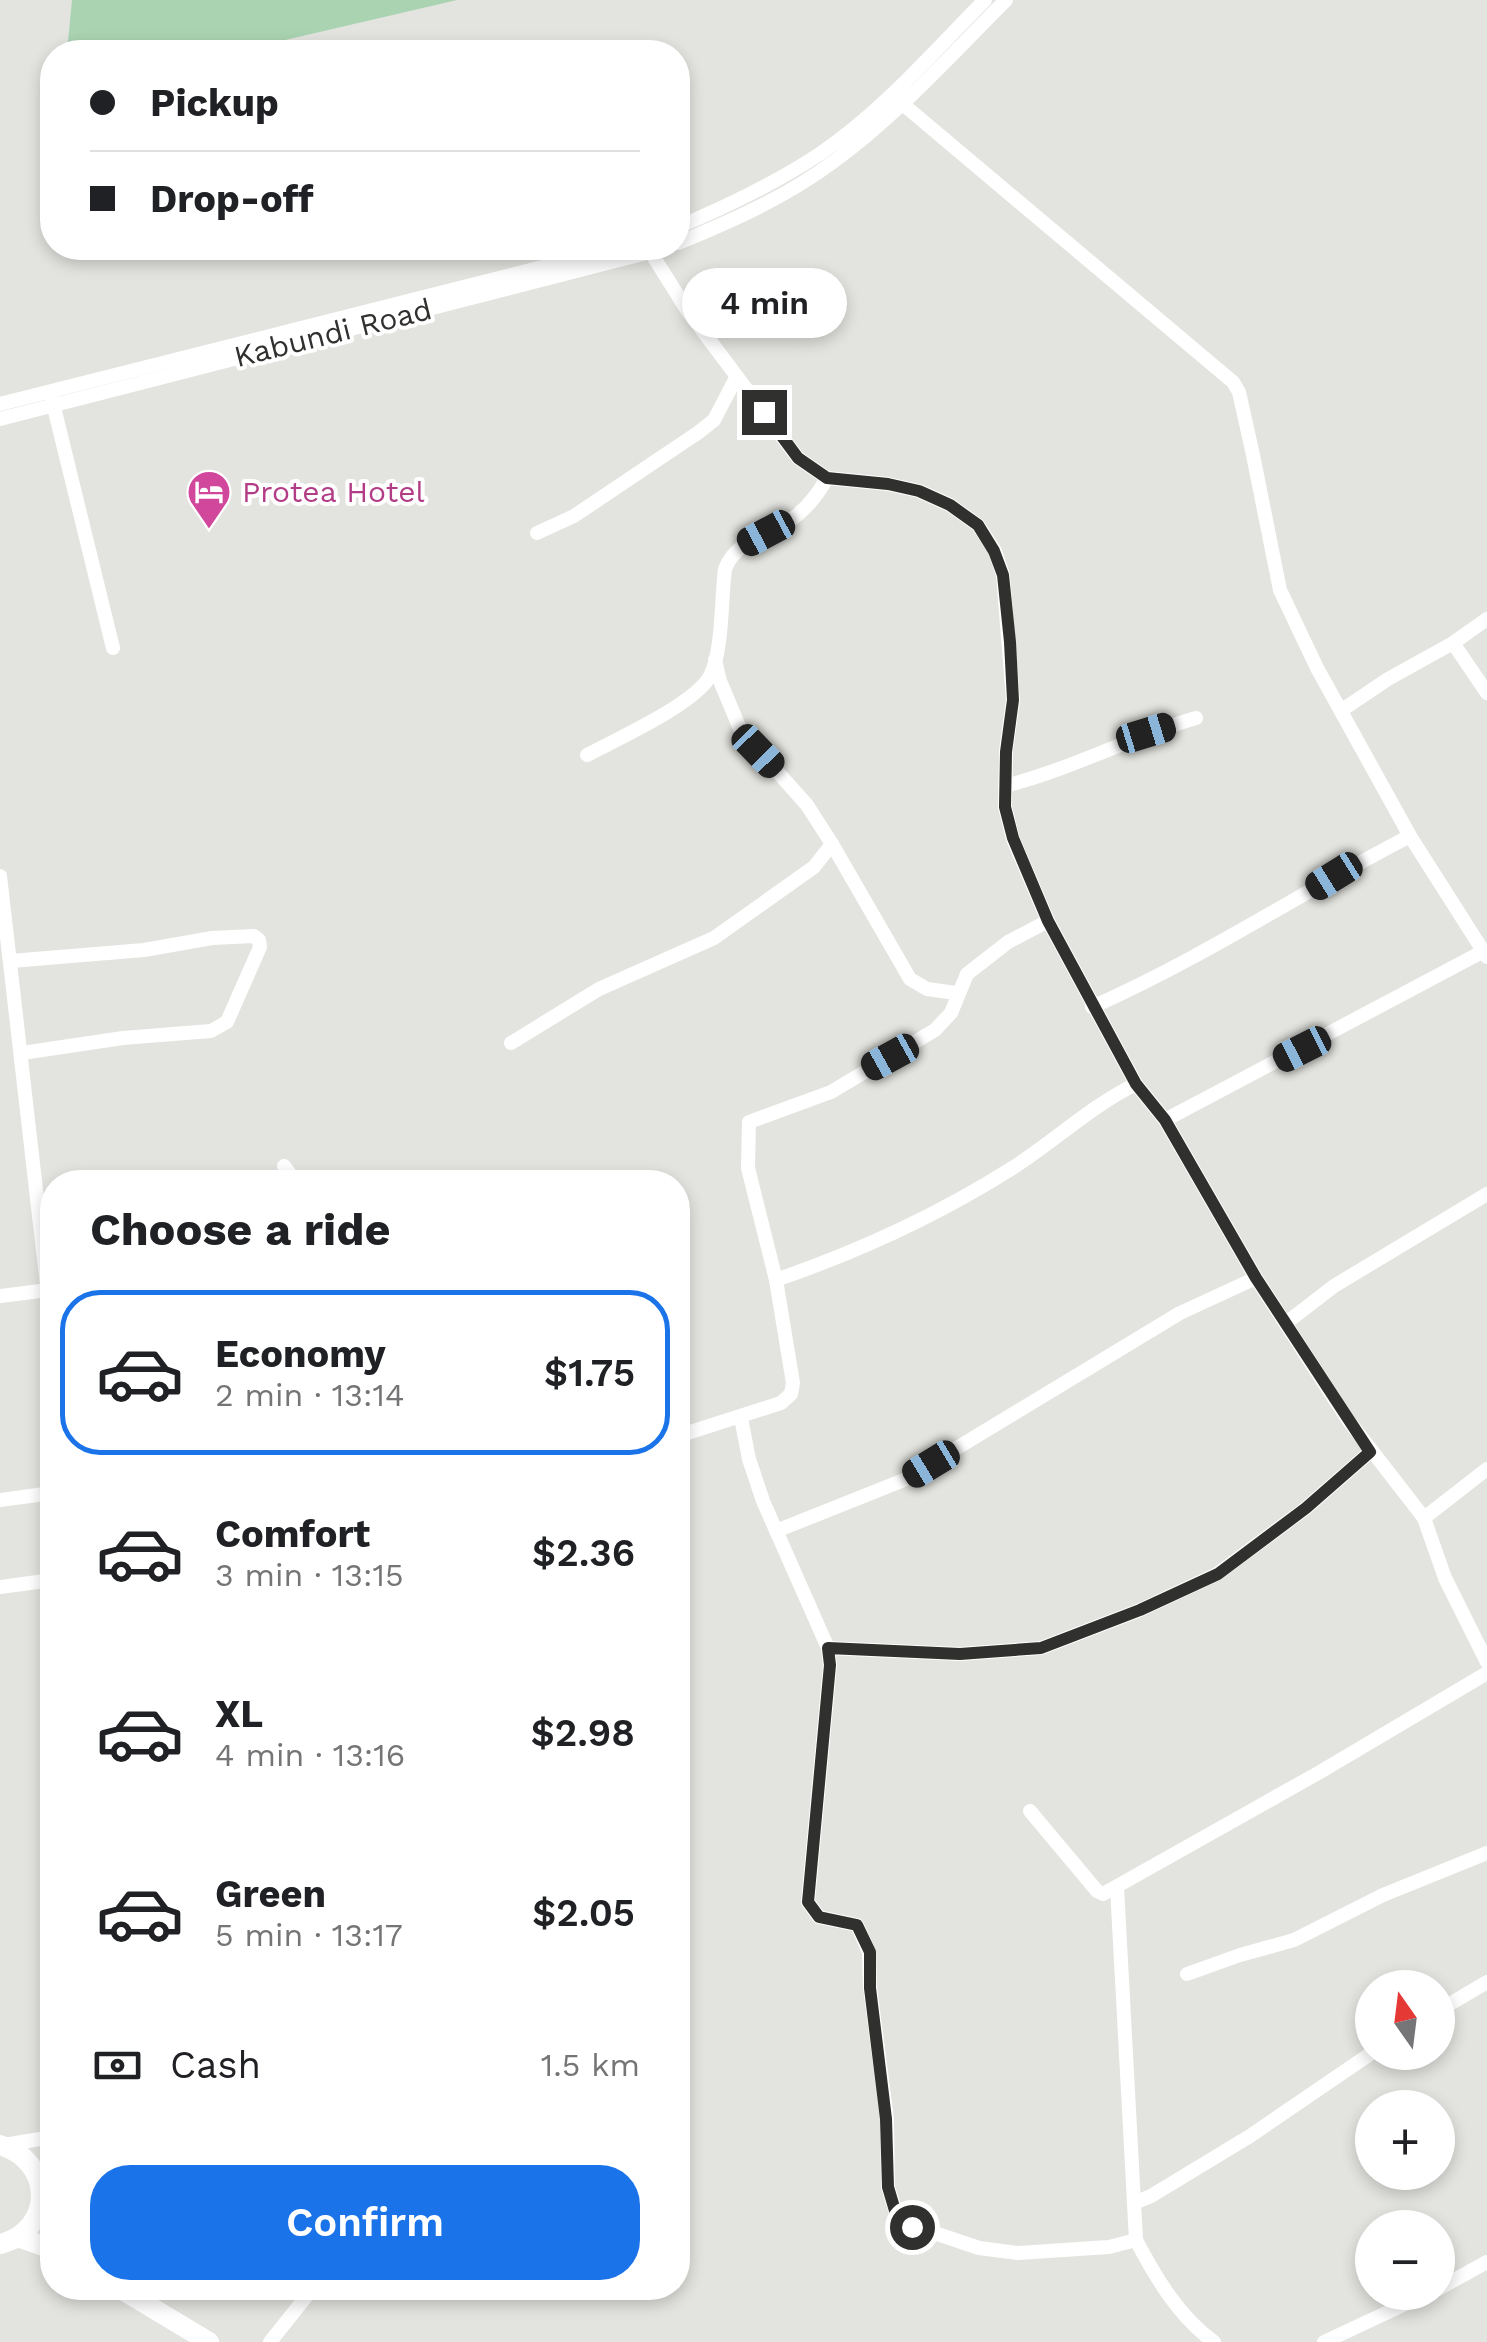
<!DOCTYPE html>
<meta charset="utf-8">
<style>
:root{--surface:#fff;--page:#f2f2f2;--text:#202124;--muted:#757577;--line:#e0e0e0;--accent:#1a73e8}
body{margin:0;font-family:"Work Sans",sans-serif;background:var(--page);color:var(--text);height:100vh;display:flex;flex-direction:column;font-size:38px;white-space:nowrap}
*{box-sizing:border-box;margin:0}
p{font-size:32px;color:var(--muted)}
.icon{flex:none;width:55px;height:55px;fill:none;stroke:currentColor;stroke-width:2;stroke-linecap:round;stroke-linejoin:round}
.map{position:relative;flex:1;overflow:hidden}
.panel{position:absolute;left:40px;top:1170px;width:650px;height:1130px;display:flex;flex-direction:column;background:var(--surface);border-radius:40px;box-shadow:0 5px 15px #0003}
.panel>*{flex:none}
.hud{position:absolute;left:40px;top:40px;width:650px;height:220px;border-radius:40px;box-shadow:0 5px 15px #0003;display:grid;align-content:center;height:220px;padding:0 50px;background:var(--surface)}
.needle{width:65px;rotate:346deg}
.fabs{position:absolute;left:1355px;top:1970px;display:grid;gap:20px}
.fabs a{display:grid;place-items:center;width:100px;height:100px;border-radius:50%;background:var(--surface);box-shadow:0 5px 15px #0003;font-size:50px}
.end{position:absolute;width:45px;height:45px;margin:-22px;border:12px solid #30302e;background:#fff;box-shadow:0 0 0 5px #fff}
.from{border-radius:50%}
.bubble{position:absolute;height:70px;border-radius:35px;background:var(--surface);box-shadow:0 5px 15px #0003;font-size:32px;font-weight:600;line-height:70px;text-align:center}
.car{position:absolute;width:30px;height:60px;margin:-30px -15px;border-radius:12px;box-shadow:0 0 8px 2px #0007;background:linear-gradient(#222 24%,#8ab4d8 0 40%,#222 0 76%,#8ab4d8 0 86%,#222 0)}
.hud b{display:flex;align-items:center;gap:35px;height:95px;font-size:38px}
.hud b+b{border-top:2px solid var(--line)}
.hud i{width:25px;height:25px;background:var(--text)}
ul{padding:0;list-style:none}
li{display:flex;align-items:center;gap:30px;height:165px;margin:0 20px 15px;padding:0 30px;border:5px solid transparent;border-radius:40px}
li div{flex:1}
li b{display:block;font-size:38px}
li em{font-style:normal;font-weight:600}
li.selected{border-color:var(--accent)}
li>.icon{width:90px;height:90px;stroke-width:1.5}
h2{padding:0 50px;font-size:45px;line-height:120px}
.pay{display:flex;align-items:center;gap:25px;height:110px;padding:0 50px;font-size:38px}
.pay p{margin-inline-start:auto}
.cta{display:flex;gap:20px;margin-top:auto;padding:20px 50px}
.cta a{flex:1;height:115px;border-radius:40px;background:var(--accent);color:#fff;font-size:40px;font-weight:600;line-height:115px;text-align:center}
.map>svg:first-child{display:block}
</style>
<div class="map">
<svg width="1487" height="2342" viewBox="0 0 1487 2342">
<rect width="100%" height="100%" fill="#e3e3df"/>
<!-- green -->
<polygon fill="#a9d3b1" points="72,0 457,0 234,52 67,52"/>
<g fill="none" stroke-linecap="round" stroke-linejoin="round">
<!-- minor -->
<g stroke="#fff" stroke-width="14">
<polyline points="892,95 1233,382 1239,392 1253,455 1280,590 1317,668 1410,836 1487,957"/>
<path d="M 678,227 C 728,206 776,183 821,153 C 883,111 933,52 985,0"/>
<path d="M 678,243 C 732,221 786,197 833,162 C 897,115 950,56 1006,0"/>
<polyline points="648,248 687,310 798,458 827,478 888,484 919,491 950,505 978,525 995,551 1003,575 1013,700 1006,751 1005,807 1013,839 1048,921 1136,1084 1165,1120 1256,1278 1348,1420 1424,1518 1445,1578 1487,1662"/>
<polyline points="51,395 113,648"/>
<polyline points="0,404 618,248"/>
<polyline points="0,419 666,248"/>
<polyline points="537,533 574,516 699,432 714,420 736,378"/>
<polyline points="1453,643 1487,619"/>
<polyline points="1342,710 1388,679 1453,643 1487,693"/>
<path d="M 587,755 C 617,739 695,704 710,676 C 723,651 721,598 725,569 C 736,541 765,536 789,521 C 806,510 817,496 827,478"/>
<path d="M 1005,786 C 1072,769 1130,737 1196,718"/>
<polyline points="832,844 910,979 927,989 956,993"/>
<polyline points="0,876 52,1329"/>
<polyline points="11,961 144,950 212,938 254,936 259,940 260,947 227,1022 211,1031 123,1038 22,1053"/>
<path d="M 1092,1007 C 1203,958 1303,891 1410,836"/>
<polyline points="511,1043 599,989 714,938 814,867 832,844 807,805 741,731 720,681 715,660"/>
<polyline points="1165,1120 1484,951"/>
<polyline points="284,1166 296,1182"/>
<polyline points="776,1280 748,1168 749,1122 831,1092 935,1030 951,1013 967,974 1008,942 1048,921"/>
<polyline points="0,1296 48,1290"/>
<polyline points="1286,1323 1334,1286 1487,1194"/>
<polyline points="741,1418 749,1459 763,1501 828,1648 830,1665 808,1902 819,1917 857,1925 869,1952 870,1987 887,2119 888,2187 896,2213 902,2222 979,2248 1018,2253 1109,2247 1136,2240"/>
<path d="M 678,1436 L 781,1403 L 791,1394 L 793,1383 L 776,1280 C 860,1251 940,1214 1014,1167 C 1056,1140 1091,1106 1136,1084"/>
<polyline points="0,1500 52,1493"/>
<polyline points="1424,1518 1487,1469"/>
<polyline points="776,1531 904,1480 1180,1313 1256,1278"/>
<polyline points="0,1587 52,1580"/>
<polyline points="828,1648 960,1654 1041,1648 1140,1610 1217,1574 1306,1508 1370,1452"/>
<polyline points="1030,1811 1097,1891 1103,1894 1320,1772 1487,1673"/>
<path d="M 1117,1887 L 1136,2240 C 1156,2278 1179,2317 1214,2342"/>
<polyline points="1187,1974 1240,1955 1294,1940 1383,1895 1487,1853"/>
<polyline points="1438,2011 1487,1982"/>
<polyline points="4,2145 52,2137"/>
<polyline points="41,2189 52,2153"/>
<polyline points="1134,2203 1151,2196 1250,2136 1373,2052"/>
<polyline points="1438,2289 1487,2262"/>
<polyline points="270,2342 313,2288"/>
<polyline points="1324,2342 1431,2292"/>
</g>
<!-- highway -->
<g stroke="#fff" stroke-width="20">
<path d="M 0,2145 C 54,2161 55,2230 0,2244"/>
<polyline points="41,2201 52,2232"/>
<polyline points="18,2237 52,2249"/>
<polyline points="119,2288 209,2342"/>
</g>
</g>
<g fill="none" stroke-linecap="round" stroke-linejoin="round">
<!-- route -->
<polyline stroke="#30302e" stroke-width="12" points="764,412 798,458 827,478 888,484 919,491 950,505 978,525 994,551 1003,575 1010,642 1013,700 1006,752 1005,807 1013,838 1048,921 1136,1084 1165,1120 1256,1278 1370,1452 1306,1508 1218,1574 1140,1610 1041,1648 960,1654 828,1648 830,1665 808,1902 819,1917 857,1925 870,1952 870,1988 886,2119 888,2187 896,2214 912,2227"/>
</g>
<!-- icons -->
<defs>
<symbol id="hotel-pin" viewBox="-11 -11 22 30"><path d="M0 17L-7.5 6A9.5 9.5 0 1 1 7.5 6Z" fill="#d1479c" stroke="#fff"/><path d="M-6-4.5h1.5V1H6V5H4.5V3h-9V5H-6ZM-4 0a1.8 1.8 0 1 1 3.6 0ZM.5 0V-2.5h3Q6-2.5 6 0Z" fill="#fff"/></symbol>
</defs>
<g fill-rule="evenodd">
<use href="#hotel-pin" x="184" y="467" width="50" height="68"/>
</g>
<g text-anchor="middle" stroke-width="8" stroke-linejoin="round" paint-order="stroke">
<!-- street labels -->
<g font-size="30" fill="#30302e" stroke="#fff">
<text transform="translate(333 333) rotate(-14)" y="10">Kabundi Road</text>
</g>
<!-- hotel labels -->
<g font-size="30" fill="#b23c85" stroke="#fff" text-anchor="start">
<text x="242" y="502">Protea Hotel</text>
</g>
</g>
</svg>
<div class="fabs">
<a><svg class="needle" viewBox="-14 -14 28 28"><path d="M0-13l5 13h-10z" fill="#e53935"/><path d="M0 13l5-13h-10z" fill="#757577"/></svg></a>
<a>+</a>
<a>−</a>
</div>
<i class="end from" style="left:912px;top:2227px"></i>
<i class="end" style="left:764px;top:412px"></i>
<div class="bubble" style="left:682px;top:268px;width:165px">4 min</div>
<i class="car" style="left:766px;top:533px;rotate:242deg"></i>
<i class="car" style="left:1146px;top:733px;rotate:73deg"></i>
<i class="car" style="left:758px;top:751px;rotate:136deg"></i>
<i class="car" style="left:1334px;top:876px;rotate:238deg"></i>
<i class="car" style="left:1302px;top:1049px;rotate:243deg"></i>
<i class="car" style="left:890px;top:1057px;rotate:241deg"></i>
<i class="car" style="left:931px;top:1464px;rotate:239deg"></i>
<div class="hud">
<b><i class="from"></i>Pickup</b>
<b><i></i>Drop-off</b>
</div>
<section class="panel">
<h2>Choose a ride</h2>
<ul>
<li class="selected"><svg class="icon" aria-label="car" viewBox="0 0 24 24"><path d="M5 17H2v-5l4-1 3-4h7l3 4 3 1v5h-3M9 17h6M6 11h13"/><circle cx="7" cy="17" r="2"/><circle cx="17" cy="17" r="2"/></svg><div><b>Economy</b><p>2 min · 13:14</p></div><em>$1.75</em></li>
<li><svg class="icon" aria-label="car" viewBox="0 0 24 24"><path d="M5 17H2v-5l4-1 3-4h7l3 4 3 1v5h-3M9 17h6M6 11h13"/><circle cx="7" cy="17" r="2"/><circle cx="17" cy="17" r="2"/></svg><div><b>Comfort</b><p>3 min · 13:15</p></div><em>$2.36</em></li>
<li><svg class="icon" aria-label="car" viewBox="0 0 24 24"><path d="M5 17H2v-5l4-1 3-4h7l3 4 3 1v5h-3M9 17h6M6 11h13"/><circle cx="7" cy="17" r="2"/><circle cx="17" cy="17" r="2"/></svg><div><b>XL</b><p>4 min · 13:16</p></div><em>$2.98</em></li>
<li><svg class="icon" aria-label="car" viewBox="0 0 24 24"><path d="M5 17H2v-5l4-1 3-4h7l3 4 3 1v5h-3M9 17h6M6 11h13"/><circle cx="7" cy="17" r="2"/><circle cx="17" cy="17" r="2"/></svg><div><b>Green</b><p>5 min · 13:17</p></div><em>$2.05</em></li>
</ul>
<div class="pay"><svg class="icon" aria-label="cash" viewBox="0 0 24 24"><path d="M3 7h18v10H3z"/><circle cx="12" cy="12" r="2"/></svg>Cash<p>1.5 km</p></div>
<div class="cta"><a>Confirm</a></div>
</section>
</div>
